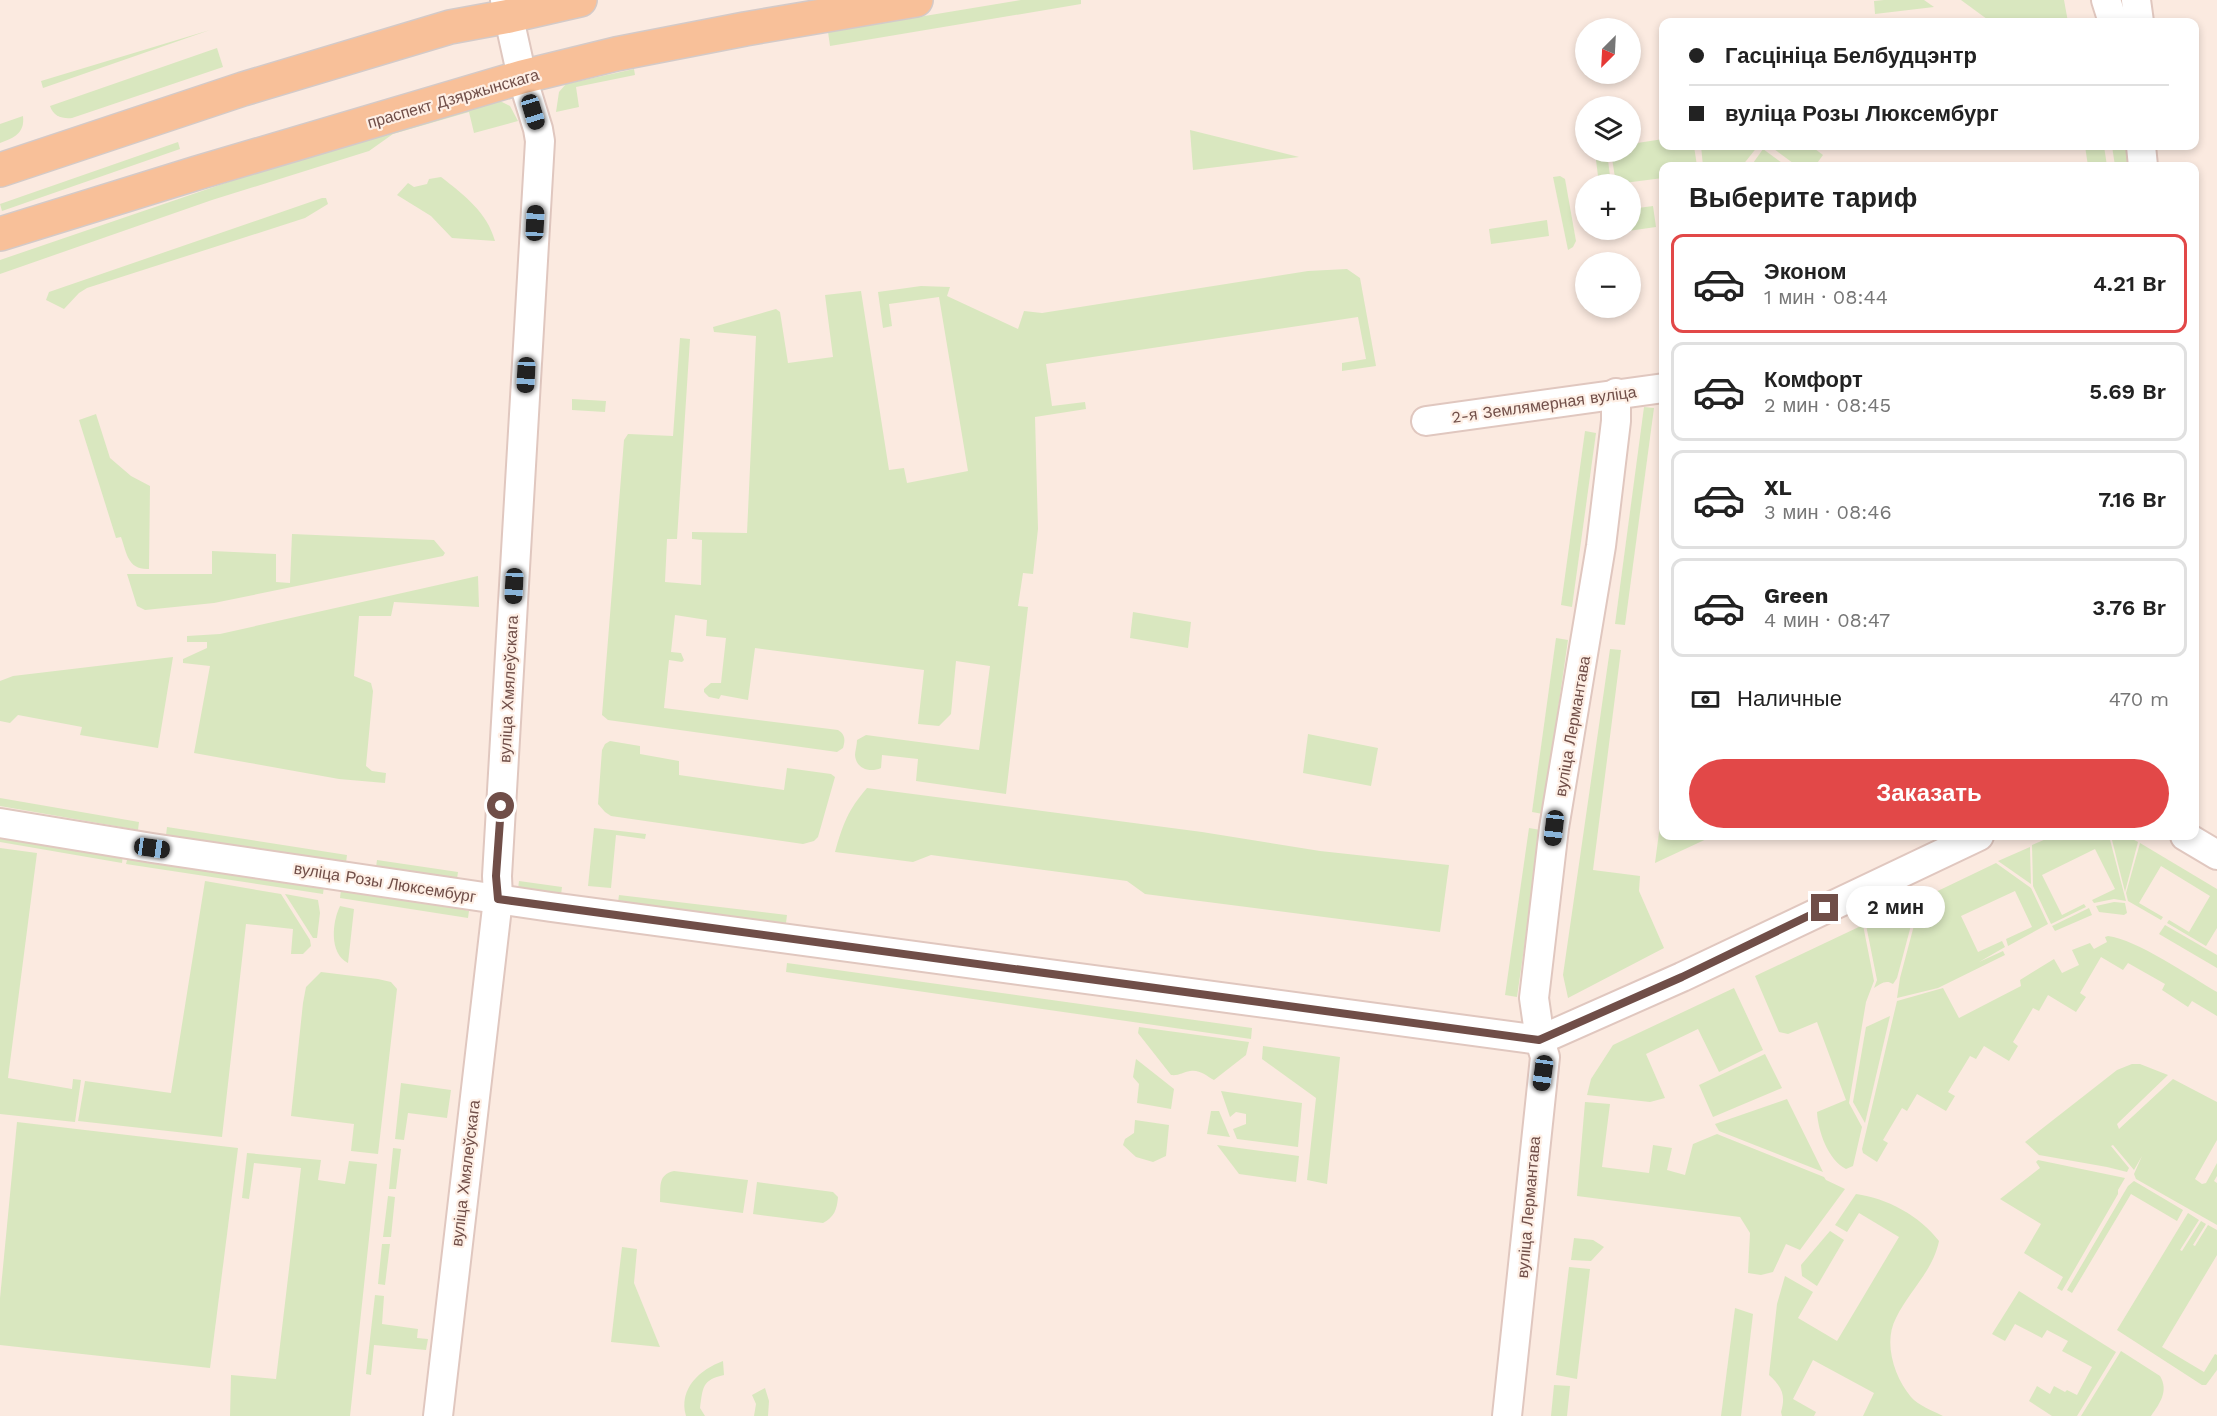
<!DOCTYPE html>
<html lang="ru">
<meta charset="utf-8">
<style>
:root{--surface:#fff;--page:#f6f6f6;--text:#222;--muted:#767676;--line:#e0e0e0;--accent:#e24848}
body{margin:0;font-family:"Work Sans",sans-serif;background:var(--page);color:var(--text);height:100vh;display:flex;flex-direction:column;font-size:22px;white-space:nowrap}
*{box-sizing:border-box;margin:0}
p{font-size:20px;color:var(--muted)}
.icon{flex:none;width:33px;height:33px;fill:none;stroke:currentColor;stroke-width:2;stroke-linecap:round;stroke-linejoin:round}
.map{position:relative;flex:1;overflow:hidden}
.drawer{position:absolute;left:1659px;top:162px;width:540px;height:678px;display:flex;flex-direction:column;background:var(--surface);border-radius:12px;box-shadow:0 3px 9px #0003}
.drawer>*{flex:none}
.hud{position:absolute;left:1659px;top:18px;width:540px;height:132px;border-radius:12px;box-shadow:0 3px 9px #0003;display:grid;align-content:center;height:132px;padding:0 30px;background:var(--surface)}
.needle{width:39px;rotate:204deg}
.controls{position:absolute;left:1575px;top:18px;display:grid;gap:12px}
.controls a{display:grid;place-items:center;width:66px;height:66px;border-radius:50%;background:var(--surface);box-shadow:0 3px 9px #0003;font-size:30px}
.end{position:absolute;width:27px;height:27px;margin:-14px;border:8px solid #704e48;background:#fff;box-shadow:0 0 0 3px #fff}
.from{border-radius:50%}
.bubble{position:absolute;height:42px;border-radius:21px;background:var(--surface);box-shadow:0 3px 9px #0003;font-size:20px;font-weight:600;line-height:42px;text-align:center}
.car{position:absolute;width:18px;height:36px;margin:-18px -9px;border-radius:8px;box-shadow:0 0 4px 2px #0007;background:linear-gradient(#222 24%,#8ab4d8 0 40%,#222 0 76%,#8ab4d8 0 86%,#222 0)}
.hud b{display:flex;align-items:center;gap:21px;height:57px;font-size:22px}
.hud b+b{border-top:2px solid var(--line)}
.hud i{width:15px;height:15px;background:var(--text)}
ul{padding:0;list-style:none}
li{display:flex;align-items:center;gap:18px;height:99px;margin:0 12px 9px;padding:0 18px;border:3px solid var(--line);border-radius:12px}
li div{flex:1}
li b{display:block;font-size:22px}
li em{font-style:normal;font-weight:600}
li.current{border-color:var(--accent)}
li>.icon{width:54px;height:54px;stroke-width:1.5}
h2{padding:0 30px;font-size:27px;line-height:72px}
.pay{display:flex;align-items:center;gap:15px;height:66px;padding:0 30px;font-size:22px}
.pay p{margin-inline-start:auto}
.action{display:flex;gap:12px;margin-top:auto;padding:12px 30px}
.action a{flex:1;height:69px;border-radius:36px;background:var(--accent);color:#fff;font-size:24px;font-weight:600;line-height:69px;text-align:center}
.map>svg:first-child{display:block}
</style>
<div class="map">
<svg width="2217" height="1416" viewBox="0 0 2217 1416">
<rect width="100%" height="100%" fill="#fbeae0"/>
<!-- green -->
<g fill="#d9e7bf">
<polygon points="1021,0 1081,0 1081,4 830,46 828,32"/>
<polygon points="1884,0 1924,0 1934,7 1875,14 1874,1"/>
<polygon points="1961,0 2064,0 2068,22 1991,22"/>
<polygon points="210,30 43,88 41,81"/>
<path d="M 217,48 L 223,67 L 72,118 C 62,119 53,116 50,106 Z"/>
<polygon points="634,69 635,75 576,87 579,107 556,112 559,92 566,84"/>
<polygon points="498,100 510,106 518,121 474,133 469,112 393,134 369,151 212,200 0,274 0,260 263,170"/>
<path d="M 23,116 C 25,133 14,138 0,143 L 0,124 Z"/>
<polygon points="1190,130 1299,157 1193,170"/>
<polygon points="1663,139 1664,146 1694,146 1697,166 1664,166 1663,178 1616,184 1611,152 1630,152 1631,144"/>
<polygon points="178,142 180,149 2,211 0,204"/>
<polygon points="1701,146 1758,146 1742,166 1703,166"/>
<polygon points="1770,146 1811,146 1823,155 1815,166 1797,166"/>
<polygon points="2085,146 2104,146 2107,166 2088,166"/>
<polygon points="2112,146 2126,146 2129,166 2115,166"/>
<polygon points="1763,149 1786,166 1751,166"/>
<polygon points="1595,152 1607,152 1611,184 1599,184"/>
<polygon points="1560,176 1565,179 1576,241 1573,247 1568,250 1553,177"/>
<path d="M 441,177 C 464,195 487,212 495,241 L 452,238 L 431,216 L 397,195 L 408,183 L 414,187 L 427,184 L 429,179 Z"/>
<polygon points="322,198 326,198 328,204 305,218 87,288 79,293 64,309 46,300 49,292"/>
<polygon points="1653,206 1656,227 1621,232 1621,230 1630,230 1631,209"/>
<polygon points="1547,220 1549,236 1491,244 1489,229"/>
<path d="M 1347,269 L 1360,278 L 1376,366 L 1342,371 L 1342,363 L 1366,359 L 1358,317 L 1046,364 L 1052,406 L 1085,402 L 1086,409 L 1035,417 L 1038,529 L 1033,574 L 1023,573 L 1018,606 L 1028,607 L 1006,794 L 916,781 L 918,759 L 882,755 L 881,768 C 870,773 856,769 855,755 C 855,751 857,745 857,740 L 866,735 L 979,750 L 990,666 L 956,661 L 951,714 L 939,726 L 918,724 L 924,670 L 755,648 L 748,700 L 721,695 L 719,699 L 709,697 L 704,692 L 704,689 L 711,683 L 721,683 L 726,638 L 706,636 L 707,620 L 675,615 L 671,652 L 681,653 L 684,660 L 682,662 L 669,660 L 664,708 L 838,730 C 846,735 845,741 843,748 L 837,752 L 608,720 L 602,715 L 624,440 L 628,434 L 673,436 L 680,338 L 690,339 L 677,539 L 667,539 L 665,582 L 701,585 L 702,540 L 692,539 L 692,532 L 747,533 L 756,336 L 714,332 L 713,327 L 776,309 L 780,312 L 788,363 L 833,357 L 825,295 L 861,291 L 889,470 L 904,468 L 907,483 L 968,471 L 939,297 L 889,304 L 892,326 L 883,328 L 878,292 L 921,286 L 950,287 L 947,296 L 1018,329 L 1024,311 L 1042,313 L 1308,271 Z"/>
<polygon points="572,399 606,401 605,412 572,410"/>
<polygon points="1644,407 1654,408 1625,625 1615,624"/>
<path d="M 96,414 L 110,458 L 131,476 L 150,486 L 149,569 C 128,570 127,554 121,537 L 116,538 L 79,420 Z"/>
<polygon points="1585,431 1596,433 1572,607 1561,605"/>
<polygon points="292,534 434,540 445,553 443,556 214,603 145,610 137,606 127,574 212,574 212,551 276,554 276,582 290,583"/>
<polygon points="478,576 479,607 394,602 391,616 359,616 354,676 371,683 373,691 366,766 372,771 386,773 385,783 339,779 194,753 210,666 183,663 183,659 207,648 207,642 187,642 187,636 220,634"/>
<polygon points="1133,612 1191,622 1188,648 1130,638"/>
<polygon points="1556,638 1568,640 1543,814 1532,812"/>
<polygon points="1610,649 1621,650 1593,870 1640,876 1639,891 1664,948 1568,998 1563,975"/>
<polygon points="173,657 158,748 80,735 82,727 18,715 10,723 0,721 0,681 13,676"/>
<polygon points="1308,734 1378,748 1371,786 1303,773"/>
<polygon points="610,741 640,746 640,754 679,761 679,775 784,790 787,768 831,774 835,777 818,837 814,841 803,844 611,816 605,812 598,804 602,750 605,744"/>
<path d="M 867,788 L 1202,832 L 1320,851 L 1449,865 L 1440,932 L 1145,894 L 1127,881 L 931,855 L 913,862 L 835,852 C 843,824 848,810 867,788 Z"/>
<polygon points="0,798 139,822 138,830 0,806"/>
<polygon points="1663,802 1664,836 1713,836 1655,863"/>
<polygon points="167,827 347,855 346,863 166,835"/>
<polygon points="594,828 646,834 645,839 616,835 611,888 588,886"/>
<polygon points="1529,828 1541,830 1517,997 1505,995"/>
<polygon points="0,835 123,854 122,863 0,842"/>
<polygon points="2053,836 2109,836 2126,901 2114,899 2094,903 2092,900 2115,889 2095,849 2042,875 2062,915 2084,904 2086,907 2051,924 2033,886 2032,845"/>
<polygon points="2111,836 2127,836 2138,842 2125,892"/>
<polygon points="2140,843 2217,889 2217,928 2206,946 2167,923 2169,920 2189,932 2210,896 2161,866 2139,903 2163,917 2161,920 2128,901 2126,893"/>
<polygon points="2030,847 2031,884 1998,861"/>
<polygon points="0,848 37,853 8,1078 72,1089 73,1079 81,1080 75,1122 0,1114"/>
<polygon points="128,856 324,886 323,894 126,864"/>
<polygon points="377,860 458,872 457,879 376,867"/>
<polygon points="1996,863 2031,888 2048,924 2008,946 2006,939 2032,927 2015,891 1961,916 1978,952 2002,941 2005,947 1979,962 2003,951 2005,955 1938,988 1897,998 1900,978 1921,899"/>
<polygon points="205,881 281,894 310,940 311,946 303,954 291,954 293,929 246,924 222,1137 78,1121 85,1081 171,1093"/>
<polygon points="519,881 562,887 561,895 518,889"/>
<polygon points="341,889 457,908 469,911 468,918 340,898"/>
<polygon points="285,894 318,900 320,913 317,938 313,938"/>
<polygon points="619,895 787,915 786,923 618,902"/>
<path d="M 1918,899 L 1897,978 L 1893,984 C 1886,979 1880,984 1874,988 L 1877,980 L 1866,925 Z"/>
<polygon points="2114,902 2125,903 2127,913 2124,915 2099,912 2096,906"/>
<path d="M 340,906 L 354,909 L 348,963 C 329,954 332,922 340,906 Z"/>
<polygon points="2089,908 2092,915 2055,931 2052,926"/>
<path d="M 1863,925 L 1874,981 L 1866,1002 L 1849,1103 L 1862,1127 L 1853,1166 L 1846,1169 C 1828,1160 1818,1131 1817,1112 L 1846,1100 L 1817,1022 L 1788,1034 L 1779,1032 L 1755,976 Z"/>
<polygon points="2165,925 2217,955 2217,968 2159,934"/>
<path d="M 2108,936 C 2136,939 2191,977 2217,992 L 2217,1016 L 2192,1001 L 2188,1007 L 2162,990 L 2165,984 L 2128,963 L 2123,970 L 2101,957 L 2080,993 L 2086,997 L 2076,1012 L 2048,995 L 2039,1011 L 2033,1008 L 2013,1042 L 2018,1046 L 2009,1061 L 1984,1046 L 1976,1059 L 1970,1056 L 1948,1092 L 1955,1096 L 1946,1111 L 1917,1094 L 1907,1111 L 1902,1108 L 1883,1140 L 1888,1143 L 1877,1162 L 1863,1153 L 1862,1149 L 1897,1001 L 1943,988 L 1959,1018 L 2021,986 L 2020,980 L 2054,959 L 2062,973 L 2079,965 L 2072,950 L 2090,943 L 2094,949 L 2107,942 L 2105,937 Z"/>
<polygon points="787,963 1252,1028 1251,1039 786,972"/>
<polygon points="321,972 378,979 391,982 397,989 378,1154 351,1151 354,1124 291,1116 303,1003 306,987"/>
<polygon points="1734,988 1763,1050 1719,1072 1698,1029 1646,1054 1665,1098 1650,1102 1587,1095 1591,1079 1613,1045"/>
<polygon points="1890,1016 1865,1123 1853,1102 1866,1027"/>
<path d="M 1139,1027 L 1249,1042 L 1246,1055 L 1214,1080 C 1207,1076 1199,1069 1190,1071 C 1183,1072 1179,1076 1171,1075 L 1138,1033 Z"/>
<polygon points="1263,1046 1340,1057 1327,1184 1307,1180 1316,1098 1262,1059"/>
<polygon points="1765,1054 1782,1088 1713,1117 1699,1085"/>
<polygon points="1136,1059 1174,1089 1171,1109 1137,1103 1139,1084 1133,1077"/>
<polygon points="2132,1064 2140,1064 2168,1075 2117,1124 2119,1129 2173,1079 2217,1102 2217,1140 2195,1179 2202,1184 2206,1183 2217,1163 2217,1176 2214,1181 2217,1183 2217,1225 2136,1179 2134,1174 2142,1156 2134,1170 2113,1145 2111,1146 2129,1168 2127,1172 2107,1167 2039,1155 2025,1142 2117,1070"/>
<polygon points="401,1083 451,1090 447,1118 408,1113 404,1140 395,1139"/>
<polygon points="1221,1091 1302,1103 1298,1147 1237,1139 1233,1129 1246,1124 1246,1114 1236,1112 1230,1117"/>
<polygon points="1787,1099 1823,1172 1719,1131 1715,1124"/>
<polygon points="1585,1102 1610,1104 1602,1167 1649,1173 1653,1145 1672,1148 1667,1170 1685,1175 1693,1144 1717,1134 1824,1177 1826,1180 1845,1189 1800,1250 1786,1244 1773,1272 1761,1275 1748,1273 1750,1233 1740,1217 1577,1196"/>
<polygon points="1211,1111 1219,1111 1230,1137 1207,1134"/>
<polygon points="1135,1120 1169,1125 1166,1156 1153,1162 1136,1157 1123,1145 1125,1139 1134,1133"/>
<polygon points="17,1122 238,1148 210,1368 0,1345 0,1298"/>
<polygon points="1217,1145 1299,1156 1296,1182 1239,1174"/>
<polygon points="393,1148 401,1149 396,1189 389,1189"/>
<polygon points="247,1153 321,1160 318,1180 345,1184 349,1161 377,1164 350,1416 230,1416 231,1375 276,1379 301,1168 254,1163 249,1199 242,1198"/>
<polygon points="2038,1160 2125,1178 2118,1190 2118,1194 2062,1291 2057,1288 2063,1277 2024,1253 2041,1224 2000,1199 2040,1168 2036,1162"/>
<path d="M 674,1171 L 748,1180 L 743,1213 L 660,1202 C 661,1187 657,1175 674,1171 Z"/>
<polygon points="2134,1181 2183,1210 2177,1221 2131,1194 2072,1293 2067,1290 2128,1186"/>
<path d="M 757,1182 L 833,1192 L 838,1197 C 837,1210 834,1217 823,1223 L 753,1214 Z"/>
<path d="M 1856,1194 C 1887,1198 1920,1216 1939,1241 C 1933,1271 1909,1291 1896,1318 C 1883,1342 1894,1377 1911,1397 C 1918,1405 1933,1411 1943,1416 L 1863,1416 L 1874,1393 L 1813,1360 L 1793,1399 L 1816,1412 L 1814,1416 L 1782,1416 L 1781,1412 C 1786,1395 1782,1387 1769,1375 L 1777,1304 L 1785,1276 L 1813,1292 L 1798,1318 L 1837,1341 L 1899,1237 L 1859,1213 L 1847,1232 L 1835,1225 Z"/>
<polygon points="388,1196 395,1197 391,1237 383,1237"/>
<polygon points="2188,1213 2199,1220 2180,1250 2182,1251 2201,1221 2206,1224 2193,1245 2195,1246 2208,1225 2217,1230 2217,1255 2162,1347 2204,1372 2215,1354 2217,1355 2217,1370 2206,1385 2202,1385 2117,1330"/>
<polygon points="1830,1231 1844,1240 1817,1286 1802,1276 1801,1265"/>
<polygon points="1574,1238 1593,1240 1604,1247 1591,1261 1571,1260"/>
<polygon points="382,1244 390,1244 385,1285 378,1284"/>
<polygon points="622,1247 637,1249 634,1283 660,1347 611,1342"/>
<polygon points="1569,1267 1590,1269 1577,1379 1556,1375"/>
<polygon points="2019,1291 2116,1352 2077,1416 2052,1416 2029,1401 2037,1386 2050,1394 2054,1386 2065,1392 2067,1390 2077,1395 2092,1367 2062,1351 2068,1341 2047,1330 2042,1338 2015,1324 2005,1341 1992,1334"/>
<polygon points="375,1295 384,1296 382,1324 418,1329 417,1338 428,1339 426,1350 374,1345 371,1375 366,1374"/>
<polygon points="1735,1308 1753,1314 1741,1416 1721,1416"/>
<path d="M 2121,1351 L 2160,1376 C 2169,1391 2160,1403 2151,1416 L 2081,1416 Z"/>
<path d="M 723,1361 L 724,1375 C 702,1380 703,1387 700,1408 L 705,1416 L 686,1416 C 678,1388 701,1369 723,1361 Z"/>
<polygon points="1554,1385 1570,1386 1567,1416 1551,1416"/>
<polygon points="765,1388 769,1401 768,1416 754,1416 756,1404 752,1395"/>
</g>
<g fill="none" stroke-linecap="round" stroke-linejoin="round">
<defs>
<g id="minor">
<polyline points="2106,0 2113,22"/>
<polyline points="2136,0 2139,22"/>
<polyline points="2141,146 2143,166"/>
<polyline points="1426,421 1664,388"/>
<polyline points="0,823 152,848 551,907 1540,1040 1682,977 1979,836"/>
<polyline points="2185,836 2217,855"/>
<polyline points="438,1416 498,899 497,876 540,141 538,129 522,77 505,0"/>
<polyline points="1507,1416 1545,1057 1540,1040 1534,998 1554,828 1601,546 1616,421 1616,393"/>
</g>
<g id="major">
<polyline points="0,170 243,89 450,27 510,16 580,0"/>
<polyline points="0,234 197,173 522,77 616,54 745,29 916,0"/>
</g>
</defs>
<!-- minor casing -->
<use href="#minor" stroke="#e0c7bf" stroke-width="32"/>
<!-- major casing -->
<use href="#major" stroke="#d4cac8" stroke-width="36"/>
<!-- minor -->
<use href="#minor" stroke="#fff" stroke-width="28"/>
<!-- major -->
<use href="#major" stroke="#f8c099" stroke-width="33"/>
</g>
<g fill="none" stroke-linecap="round" stroke-linejoin="round">
<!-- route -->
<polyline stroke="#704e48" stroke-width="8" points="501,806 496,876 498,899 1539,1040 1682,977 1825,908"/>
</g>
<g text-anchor="middle" stroke-width="4.5" stroke-linejoin="round" paint-order="stroke">
<!-- street labels -->
<g font-size="16" fill="#704e48" stroke="#feefe5">
<text transform="translate(453 98) rotate(-16)" y="6">праспект Дзяржынскага</text>
<text transform="translate(1544 404) rotate(-8)" y="6">2-я Землямерная вуліца</text>
<text transform="translate(508 689) rotate(-87)" y="6">вуліца Хмялеўскага</text>
<text transform="translate(1572 726) rotate(-80)" y="6">вуліца Лермантава</text>
<text transform="translate(385 882) rotate(9)" y="6">вуліца Розы Люксембург</text>
<text transform="translate(465 1173) rotate(-83)" y="6">вуліца Хмялеўскага</text>
<text transform="translate(1528 1207) rotate(-85)" y="6">вуліца Лермантава</text>
</g>
</g>
</svg>
<div class="controls">
<a><svg class="needle" viewBox="-14 -14 28 28"><path d="M0-13l5 13h-10z" fill="#e53935"/><path d="M0 13l5-13h-10z" fill="#767676"/></svg></a>
<a><svg class="icon" aria-label="layers" viewBox="0 0 24 24"><path d="M12 4l9 5-9 5-9-5zM3 14l9 5 9-5"/></svg></a>
<a>+</a>
<a>−</a>
</div>
<i class="end from" style="left:501px;top:806px"></i>
<i class="end" style="left:1825px;top:908px"></i>
<div class="bubble" style="left:1846px;top:886px;width:99px">2 мин</div>
<i class="car" style="left:533px;top:112px;rotate:163deg"></i>
<i class="car" style="left:535px;top:223px;rotate:3deg"></i>
<i class="car" style="left:526px;top:375px;rotate:183deg"></i>
<i class="car" style="left:514px;top:586px;rotate:183deg"></i>
<i class="car" style="left:1554px;top:828px;rotate:187deg"></i>
<i class="car" style="left:152px;top:848px;rotate:98deg"></i>
<i class="car" style="left:1543px;top:1073px;rotate:188deg"></i>
<div class="hud">
<b><i class="from"></i>Гасцініца Белбудцэнтр</b>
<b><i></i>вуліца Розы Люксембург</b>
</div>
<section class="drawer">
<h2>Выберите тариф</h2>
<ul>
<li class="current"><svg class="icon" aria-label="car" viewBox="0 0 24 24"><path d="M5 17H2v-5l4-1 3-4h7l3 4 3 1v5h-3M9 17h6M6 11h13"/><circle cx="7" cy="17" r="2"/><circle cx="17" cy="17" r="2"/></svg><div><b>Эконом</b><p>1 мин · 08:44</p></div><em>4.21 Br</em></li>
<li><svg class="icon" aria-label="car" viewBox="0 0 24 24"><path d="M5 17H2v-5l4-1 3-4h7l3 4 3 1v5h-3M9 17h6M6 11h13"/><circle cx="7" cy="17" r="2"/><circle cx="17" cy="17" r="2"/></svg><div><b>Комфорт</b><p>2 мин · 08:45</p></div><em>5.69 Br</em></li>
<li><svg class="icon" aria-label="car" viewBox="0 0 24 24"><path d="M5 17H2v-5l4-1 3-4h7l3 4 3 1v5h-3M9 17h6M6 11h13"/><circle cx="7" cy="17" r="2"/><circle cx="17" cy="17" r="2"/></svg><div><b>XL</b><p>3 мин · 08:46</p></div><em>7.16 Br</em></li>
<li><svg class="icon" aria-label="car" viewBox="0 0 24 24"><path d="M5 17H2v-5l4-1 3-4h7l3 4 3 1v5h-3M9 17h6M6 11h13"/><circle cx="7" cy="17" r="2"/><circle cx="17" cy="17" r="2"/></svg><div><b>Green</b><p>4 мин · 08:47</p></div><em>3.76 Br</em></li>
</ul>
<div class="pay"><svg class="icon" aria-label="cash" viewBox="0 0 24 24"><path d="M3 7h18v10H3z"/><circle cx="12" cy="12" r="2"/></svg>Наличные<p>470 m</p></div>
<div class="action"><a>Заказать</a></div>
</section>
</div>
